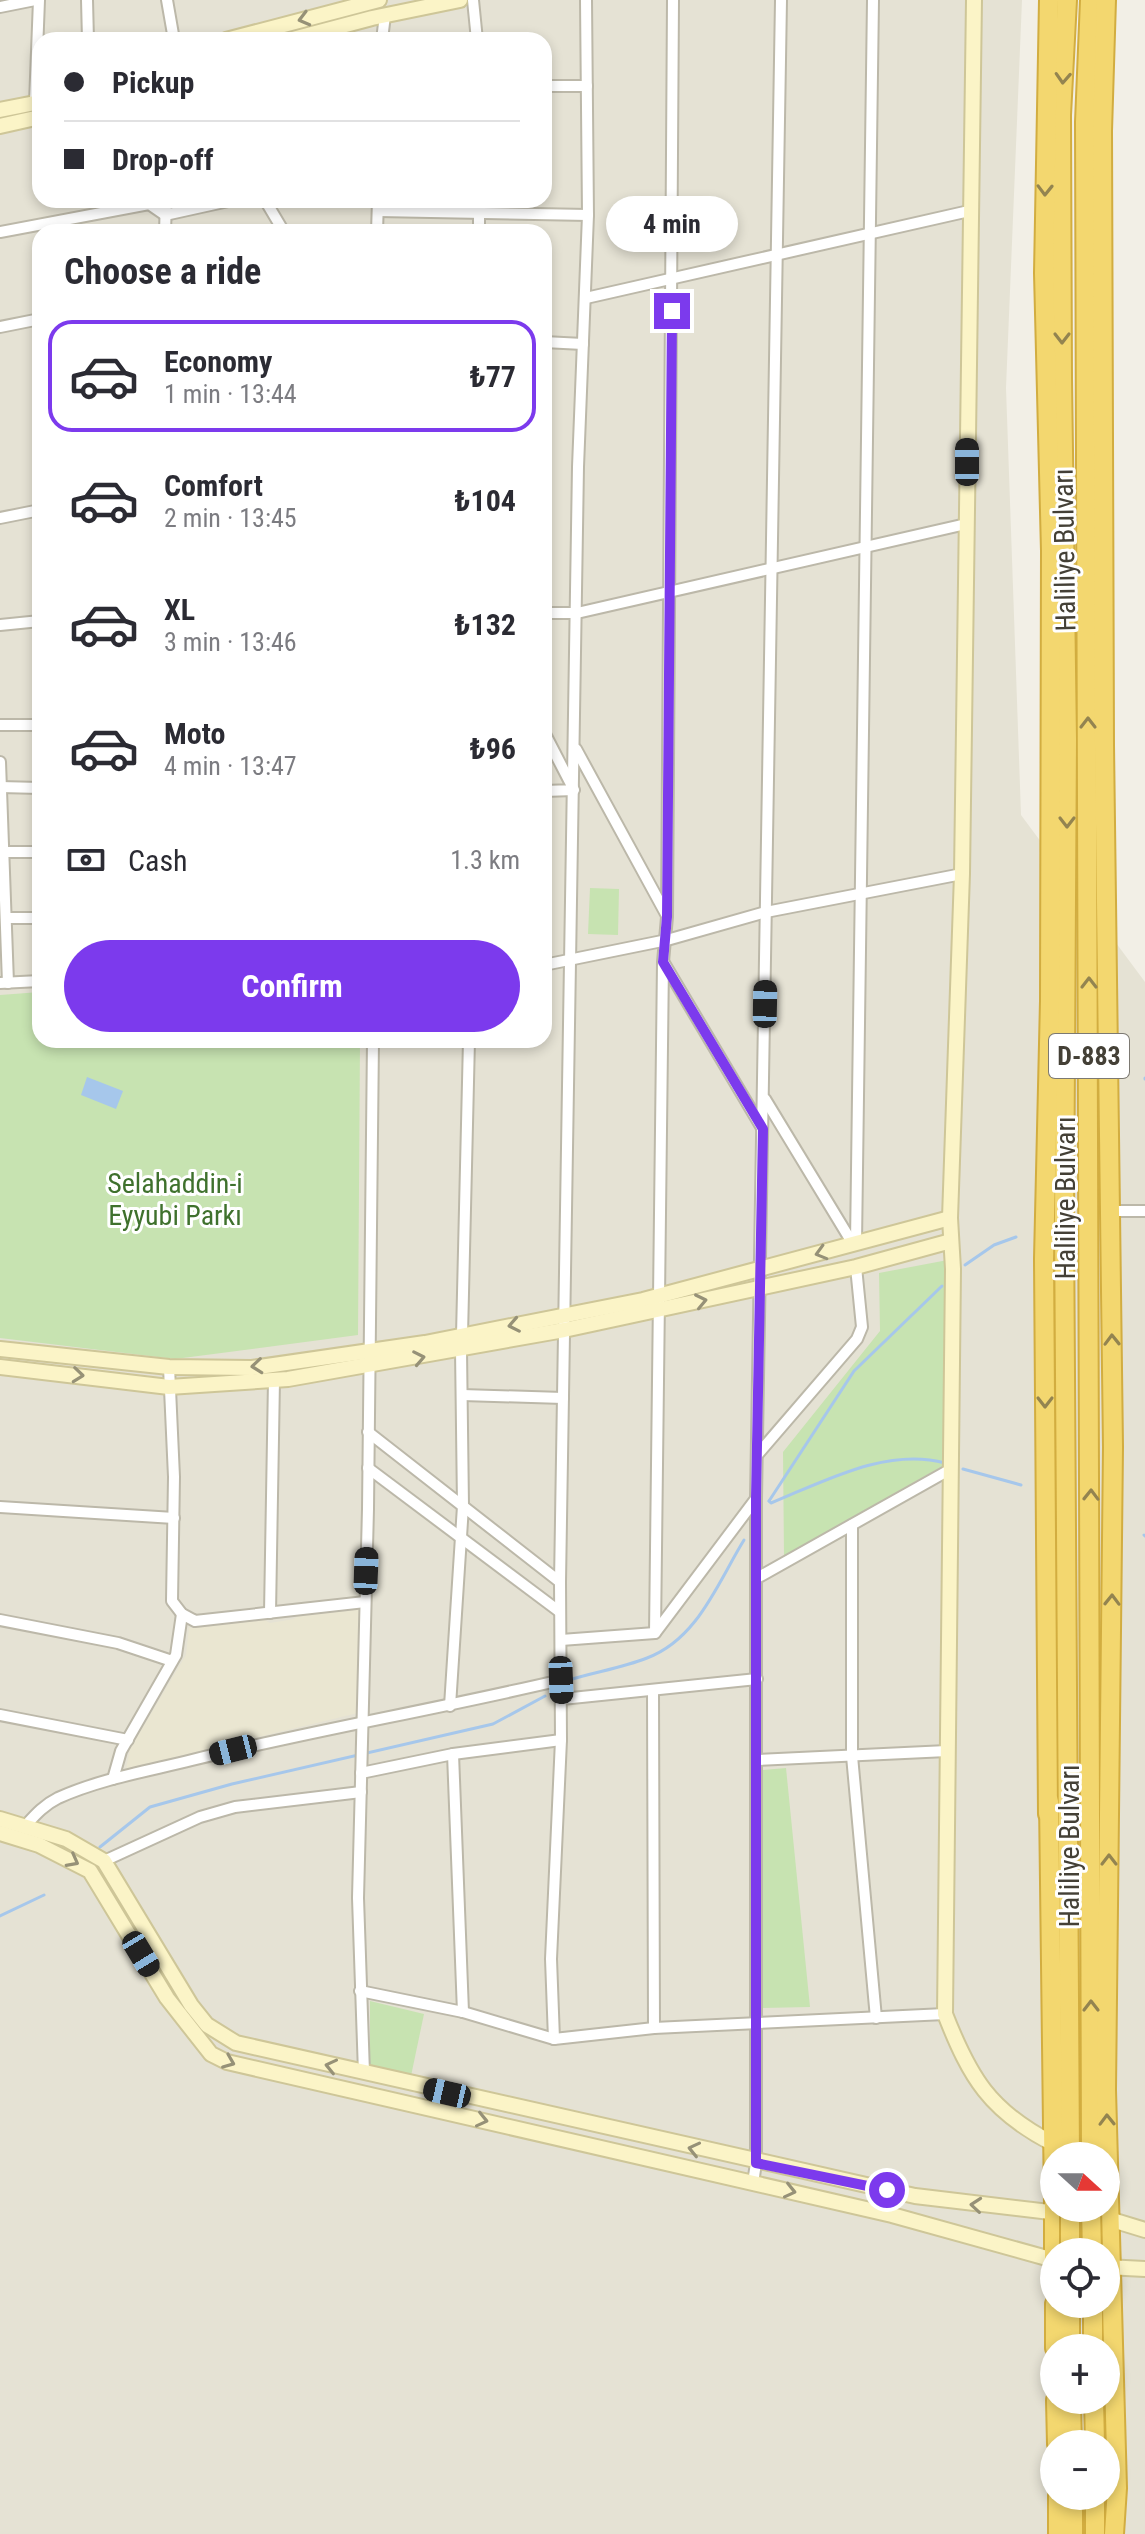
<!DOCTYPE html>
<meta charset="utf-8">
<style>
:root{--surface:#fff;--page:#f2f2f3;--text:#2b2b33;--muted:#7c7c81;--line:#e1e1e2;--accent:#7c3aed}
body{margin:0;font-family:"Roboto Condensed",sans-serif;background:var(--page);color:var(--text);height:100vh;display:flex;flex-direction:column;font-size:30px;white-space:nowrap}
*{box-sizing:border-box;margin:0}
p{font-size:26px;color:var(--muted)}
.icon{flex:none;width:44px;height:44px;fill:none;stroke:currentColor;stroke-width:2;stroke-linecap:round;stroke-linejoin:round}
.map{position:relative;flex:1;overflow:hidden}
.details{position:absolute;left:32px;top:224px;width:520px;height:824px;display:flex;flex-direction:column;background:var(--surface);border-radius:24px;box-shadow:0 4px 12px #0003}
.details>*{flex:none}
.guide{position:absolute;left:32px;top:32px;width:520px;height:176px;border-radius:24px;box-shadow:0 4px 12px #0003;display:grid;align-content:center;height:176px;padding:0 32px;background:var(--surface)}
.needle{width:52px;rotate:111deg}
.buttons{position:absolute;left:1040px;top:2142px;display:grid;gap:16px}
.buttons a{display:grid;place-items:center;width:80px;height:80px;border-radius:50%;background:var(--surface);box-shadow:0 4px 12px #0003;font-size:40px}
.end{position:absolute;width:36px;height:36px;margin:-18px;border:10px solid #7c3aed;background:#fff;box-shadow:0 0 0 4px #fff}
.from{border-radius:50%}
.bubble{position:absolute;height:56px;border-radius:28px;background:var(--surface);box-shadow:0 4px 12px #0003;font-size:26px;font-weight:700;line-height:56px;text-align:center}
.car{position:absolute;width:24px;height:48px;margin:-24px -12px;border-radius:10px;box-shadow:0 0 6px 2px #0007;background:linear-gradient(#222 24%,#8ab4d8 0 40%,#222 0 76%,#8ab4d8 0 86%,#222 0)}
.guide b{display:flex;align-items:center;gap:28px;height:76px;font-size:30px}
.guide b+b{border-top:2px solid var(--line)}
.guide i{width:20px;height:20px;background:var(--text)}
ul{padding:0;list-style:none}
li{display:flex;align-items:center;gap:24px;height:112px;margin:0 16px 12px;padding:0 16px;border:4px solid transparent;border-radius:24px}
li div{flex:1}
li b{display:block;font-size:30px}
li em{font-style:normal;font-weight:700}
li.active{border-color:var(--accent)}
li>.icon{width:72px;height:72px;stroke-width:1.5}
h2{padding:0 32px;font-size:36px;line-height:96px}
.pay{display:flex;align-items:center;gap:20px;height:88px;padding:0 32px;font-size:30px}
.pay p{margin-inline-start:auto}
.cta{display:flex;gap:16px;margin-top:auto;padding:16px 32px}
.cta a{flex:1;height:92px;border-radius:48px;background:var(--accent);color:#fff;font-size:32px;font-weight:700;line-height:92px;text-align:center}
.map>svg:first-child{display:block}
</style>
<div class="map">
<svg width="1145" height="2534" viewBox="0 0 1145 2534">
<rect width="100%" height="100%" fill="#f2efe6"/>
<!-- residential -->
<path fill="#e5e2d4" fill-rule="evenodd" d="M 0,0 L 1022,0 L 1006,388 L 1021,815 L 1145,982 L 1145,2534 L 0,2534 ZM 40,40 L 544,40 L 544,200 L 40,200 ZM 40,232 L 544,232 L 544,1040 L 40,1040 ZM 1054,2156 L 1106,2156 L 1106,2208 L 1054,2208 ZM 1054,2252 L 1106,2252 L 1106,2304 L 1054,2304 ZM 1054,2348 L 1106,2348 L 1106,2400 L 1054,2400 ZM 1054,2444 L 1106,2444 L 1106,2496 L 1054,2496 Z"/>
<!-- education -->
<polygon fill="#eae6d1" points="357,1605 364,1609 362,1712 126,1769 130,1749 186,1655 189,1628 259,1617 270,1623 294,1619 303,1612"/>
<!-- green -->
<g fill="#c7e3b1">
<polygon points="590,888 619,889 618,935 588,934"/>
<polygon points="40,992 40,1040 360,1040 358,1335 175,1359 0,1338 0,995"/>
<polygon points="953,1259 948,1463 784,1556 783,1452 880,1331 879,1273"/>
<polygon points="786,1768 810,2007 760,2008 763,1770"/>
<polygon points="370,2001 424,2014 411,2076 370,2067"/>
</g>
<!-- water -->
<polygon fill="#a6c7eb" points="87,1077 123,1091 116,1109 81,1095"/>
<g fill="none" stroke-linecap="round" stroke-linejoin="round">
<!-- stream -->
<g stroke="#a6c7eb" stroke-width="3">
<polyline points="1145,1079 1145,1078"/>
<polyline points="965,1265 994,1245 1016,1237"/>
<polyline points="963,1469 1021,1485"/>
<polyline points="769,1501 854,1371 942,1286"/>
<path d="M 769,1501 L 771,1503 C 825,1481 887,1447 945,1463"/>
<polyline points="1144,1535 1145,1536"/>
<path d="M 569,1680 C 594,1672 622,1668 647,1658 C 698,1639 718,1582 744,1540"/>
<polyline points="100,1847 150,1807 232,1784 493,1724 545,1696"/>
<polyline points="0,1916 44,1895"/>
</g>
<defs>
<g id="street">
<polyline points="87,0 88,40"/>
<polyline points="167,0 174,40"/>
<polyline points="473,0 477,40"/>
<polyline points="0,7 35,0"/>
<polyline points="382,40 385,15"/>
<polyline points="544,86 587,86"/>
<polyline points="35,103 39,0"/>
<polyline points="265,200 284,232"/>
<polyline points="378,211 588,215"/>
<polyline points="0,232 149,204 165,215 233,200"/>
<polyline points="165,232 166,200"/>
<polyline points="377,232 378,200"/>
<polyline points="479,232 479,200"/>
<polyline points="586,298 969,211"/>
<polyline points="0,327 40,319"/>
<polyline points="544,342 583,344"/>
<polyline points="0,518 40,510"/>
<polyline points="544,613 577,613 966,524"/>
<polyline points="0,625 40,621"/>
<polyline points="0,725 40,725"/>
<polyline points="544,732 574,790 544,791"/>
<polyline points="576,749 666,914"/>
<polyline points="0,762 8,983"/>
<polyline points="0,787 40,788"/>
<polyline points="0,852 40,852"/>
<polyline points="7,918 40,918"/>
<polyline points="664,963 762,1128"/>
<polyline points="544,965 667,940 766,912 962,874"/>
<polyline points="0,983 40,981"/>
<polyline points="765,1099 853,1244"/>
<polyline points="1111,1211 1145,1211"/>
<polyline points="856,1243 873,0"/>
<polyline points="462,1335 469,1040"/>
<polyline points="169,1367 174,1477 172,1601 182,1614 195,1621 365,1602"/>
<polyline points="462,1395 563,1398"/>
<polyline points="368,1432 560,1582"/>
<polyline points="758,1454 857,1339 862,1327 856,1267"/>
<polyline points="368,1468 560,1612"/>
<polyline points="0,1507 174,1518"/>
<polyline points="852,1525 852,1756 876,2018"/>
<polyline points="757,1578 951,1469"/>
<polyline points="270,1613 274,1380"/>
<polyline points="0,1620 118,1643 172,1661"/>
<polyline points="655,1633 663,962 667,917 673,0"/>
<polyline points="561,1640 655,1633 755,1500"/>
<polyline points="653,1691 654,2028"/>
<polyline points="562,1699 757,1679"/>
<polyline points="450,1706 463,1506 461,1350"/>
<polyline points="0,1715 128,1740"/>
<polyline points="453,1754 463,2012"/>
<polyline points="758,1760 947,1751"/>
<polyline points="361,1773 453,1754 561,1740"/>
<polyline points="113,1779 121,1751 176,1655 182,1614"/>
<path d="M 26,1825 C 36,1814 44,1805 58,1798 C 100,1779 148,1771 192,1760 C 315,1730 438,1709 561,1680"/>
<polyline points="104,1861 200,1817 235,1807 361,1792"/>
<polyline points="360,1991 463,2012 554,2039 654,2028 945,2014"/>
<polyline points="554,2039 551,1959 561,1740 560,1582 578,467 588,215 586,0"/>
<polyline points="364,2073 358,1898 368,1509 373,1040"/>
<polyline points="753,2183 756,2163 756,1498 781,0"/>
</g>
<g id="secondary">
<path d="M 974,0 L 962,874 L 950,1218 L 953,1269 L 945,2014 C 970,2078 990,2111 1052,2143"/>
<polyline points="226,40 379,0"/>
<polyline points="289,40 372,18 460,0"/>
<polyline points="0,110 40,102"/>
<polyline points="0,126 40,117"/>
<polyline points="0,1349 169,1367 252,1368 425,1343 643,1300 950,1218"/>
<polyline points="0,1367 169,1387 288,1379 564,1330 856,1267 951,1241"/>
<polyline points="0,1819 66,1839 104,1861 191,2005 207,2025 236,2043 915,2196 1109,2219 1145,2230"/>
<polyline points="0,1833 39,1845 90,1871 167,1998 211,2054 227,2062 892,2215 1054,2260"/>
<polyline points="1106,2267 1145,2269"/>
</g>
<g id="highway">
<polyline points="1067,0 1061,115 1062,378 1067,740 1064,1219 1070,2156"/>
<polyline points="1090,0 1085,122 1091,2156"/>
<polyline points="1106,0 1102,131 1104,745 1113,1447 1106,2090 1117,2488 1114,2534"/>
<polyline points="1049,1801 1054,2207"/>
<polyline points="1048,1814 1044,1259 1050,1001 1051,551 1044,273 1049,0"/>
<polyline points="1054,2277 1054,2208"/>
<polyline points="1055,2304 1055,2348"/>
<polyline points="1070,2304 1070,2348"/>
<polyline points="1093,2304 1093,2348"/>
<polyline points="1056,2400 1057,2444"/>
<polyline points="1071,2400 1072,2444"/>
<polyline points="1094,2400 1095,2444"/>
<polyline points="1058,2496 1058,2534"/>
<polyline points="1073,2496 1073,2534"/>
<polyline points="1095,2534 1095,2496"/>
</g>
</defs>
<!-- street casing -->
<use href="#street" stroke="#bcb8a9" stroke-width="14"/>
<!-- secondary casing -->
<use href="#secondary" stroke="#cec698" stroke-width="18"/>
<!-- highway casing -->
<use href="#highway" stroke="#d2ad40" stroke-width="22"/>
<!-- street -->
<use href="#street" stroke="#fff" stroke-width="10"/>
<!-- secondary -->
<use href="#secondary" stroke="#fbf4c7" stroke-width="14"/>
<!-- highway -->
<use href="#highway" stroke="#f3d76f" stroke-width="18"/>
<defs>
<g id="highway-bridge">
<polyline points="1070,2208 1070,2252"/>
<polyline points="1091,2208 1092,2252"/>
</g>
</defs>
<!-- highway-bridge casing -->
<use href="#highway-bridge" stroke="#d2ad40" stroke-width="22" stroke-linecap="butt"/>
<!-- highway-bridge -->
<use href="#highway-bridge" stroke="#f3d76f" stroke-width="18"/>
</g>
<!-- one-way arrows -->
<defs><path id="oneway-chevron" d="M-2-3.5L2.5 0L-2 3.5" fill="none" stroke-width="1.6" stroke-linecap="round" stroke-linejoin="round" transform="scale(2)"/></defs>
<g stroke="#969177">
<use href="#oneway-chevron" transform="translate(304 19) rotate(165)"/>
<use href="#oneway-chevron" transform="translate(821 1253) rotate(164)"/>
<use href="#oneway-chevron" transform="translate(701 1301) rotate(-12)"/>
<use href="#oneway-chevron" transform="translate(514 1325) rotate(169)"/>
<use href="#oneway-chevron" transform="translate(419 1358) rotate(-11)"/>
<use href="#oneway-chevron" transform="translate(257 1366) rotate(174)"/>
<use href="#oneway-chevron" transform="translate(78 1375) rotate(6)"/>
<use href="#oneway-chevron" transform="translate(73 1861) rotate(28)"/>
<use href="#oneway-chevron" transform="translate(229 2062) rotate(22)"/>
<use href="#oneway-chevron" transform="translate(331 2066) rotate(-167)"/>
<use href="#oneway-chevron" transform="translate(482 2120) rotate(13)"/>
<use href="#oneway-chevron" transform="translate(694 2149) rotate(-167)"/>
<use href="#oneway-chevron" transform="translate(790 2191) rotate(13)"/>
<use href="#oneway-chevron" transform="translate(976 2205) rotate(-175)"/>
</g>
<g stroke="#938450">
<use href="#oneway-chevron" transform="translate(1063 78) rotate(93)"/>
<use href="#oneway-chevron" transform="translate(1045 190) rotate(91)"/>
<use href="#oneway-chevron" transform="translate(1062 338) rotate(90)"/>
<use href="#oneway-chevron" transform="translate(1088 723) rotate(-90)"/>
<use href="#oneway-chevron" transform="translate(1067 822) rotate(90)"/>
<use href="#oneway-chevron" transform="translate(1089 983) rotate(-90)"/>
<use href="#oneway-chevron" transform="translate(1112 1340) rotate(-91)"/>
<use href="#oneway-chevron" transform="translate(1045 1402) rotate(90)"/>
<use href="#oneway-chevron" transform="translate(1091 1495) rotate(-89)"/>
<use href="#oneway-chevron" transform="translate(1112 1600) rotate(-89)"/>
<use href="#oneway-chevron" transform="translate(1109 1860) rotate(-90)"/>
<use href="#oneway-chevron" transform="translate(1091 2006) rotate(-90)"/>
<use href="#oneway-chevron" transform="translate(1107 2120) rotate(-91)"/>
</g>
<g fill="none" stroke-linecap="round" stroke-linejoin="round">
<!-- route -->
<polyline stroke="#7c3aed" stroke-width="10" points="672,311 667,917 663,962 763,1129 756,1498 756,2163 887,2190"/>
</g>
<g text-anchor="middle" stroke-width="6" stroke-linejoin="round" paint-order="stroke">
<!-- shield labels -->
<rect fill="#fff" stroke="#7c7972" stroke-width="2" x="1049" y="1034" width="80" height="44" rx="6"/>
<g font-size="26" font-weight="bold" fill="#444036">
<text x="1089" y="1065">D-883</text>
</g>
<!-- street labels -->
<g font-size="28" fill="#444036" stroke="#fff">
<text transform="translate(1064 550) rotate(-91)" y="10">Haliliye Bulvarı</text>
<text transform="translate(1065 1198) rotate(-90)" y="10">Haliliye Bulvarı</text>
<text transform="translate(1069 1846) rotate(-90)" y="10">Haliliye Bulvarı</text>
</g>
<!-- park labels -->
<g font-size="28" fill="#3f712d" stroke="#fff">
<text x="175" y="1193">Selahaddin-i<tspan x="175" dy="32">Eyyubi Parkı</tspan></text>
</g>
</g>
</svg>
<div class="buttons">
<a><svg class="needle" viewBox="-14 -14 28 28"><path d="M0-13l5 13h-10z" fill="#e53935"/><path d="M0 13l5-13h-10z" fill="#7c7c81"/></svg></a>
<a><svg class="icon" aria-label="locate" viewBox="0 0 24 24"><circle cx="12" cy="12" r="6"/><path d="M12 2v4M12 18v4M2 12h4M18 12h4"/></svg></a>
<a>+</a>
<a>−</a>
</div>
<i class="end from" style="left:887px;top:2190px"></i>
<i class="end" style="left:672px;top:311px"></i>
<div class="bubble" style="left:606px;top:196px;width:132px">4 min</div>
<i class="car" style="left:967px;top:462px;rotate:0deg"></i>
<i class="car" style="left:765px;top:1004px;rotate:1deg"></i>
<i class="car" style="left:366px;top:1571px;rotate:2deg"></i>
<i class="car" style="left:561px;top:1680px;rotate:178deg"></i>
<i class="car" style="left:233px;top:1750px;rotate:256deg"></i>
<i class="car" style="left:141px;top:1954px;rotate:149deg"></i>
<i class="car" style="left:447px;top:2093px;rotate:283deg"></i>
<div class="guide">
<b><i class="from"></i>Pickup</b>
<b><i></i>Drop-off</b>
</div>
<section class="details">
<h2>Choose a ride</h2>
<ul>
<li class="active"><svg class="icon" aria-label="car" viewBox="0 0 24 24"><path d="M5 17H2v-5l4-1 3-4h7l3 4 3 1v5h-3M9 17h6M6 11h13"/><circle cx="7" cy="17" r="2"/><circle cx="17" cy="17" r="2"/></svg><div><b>Economy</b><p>1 min · 13:44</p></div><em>₺77</em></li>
<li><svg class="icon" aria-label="car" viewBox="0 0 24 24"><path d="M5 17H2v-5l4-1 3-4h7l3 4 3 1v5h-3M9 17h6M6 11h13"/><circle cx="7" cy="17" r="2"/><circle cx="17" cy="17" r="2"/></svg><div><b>Comfort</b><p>2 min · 13:45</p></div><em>₺104</em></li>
<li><svg class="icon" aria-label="car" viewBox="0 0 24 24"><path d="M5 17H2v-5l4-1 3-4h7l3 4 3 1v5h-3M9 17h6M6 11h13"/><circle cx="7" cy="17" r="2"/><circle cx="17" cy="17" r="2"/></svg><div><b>XL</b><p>3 min · 13:46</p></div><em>₺132</em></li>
<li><svg class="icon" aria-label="car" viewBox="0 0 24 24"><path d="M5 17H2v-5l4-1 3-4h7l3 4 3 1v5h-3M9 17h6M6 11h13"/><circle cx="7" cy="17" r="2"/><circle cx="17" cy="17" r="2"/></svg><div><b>Moto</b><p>4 min · 13:47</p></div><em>₺96</em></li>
</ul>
<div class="pay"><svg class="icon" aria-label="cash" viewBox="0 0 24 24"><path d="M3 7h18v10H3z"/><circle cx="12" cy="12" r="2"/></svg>Cash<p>1.3 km</p></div>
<div class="cta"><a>Confirm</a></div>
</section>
</div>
